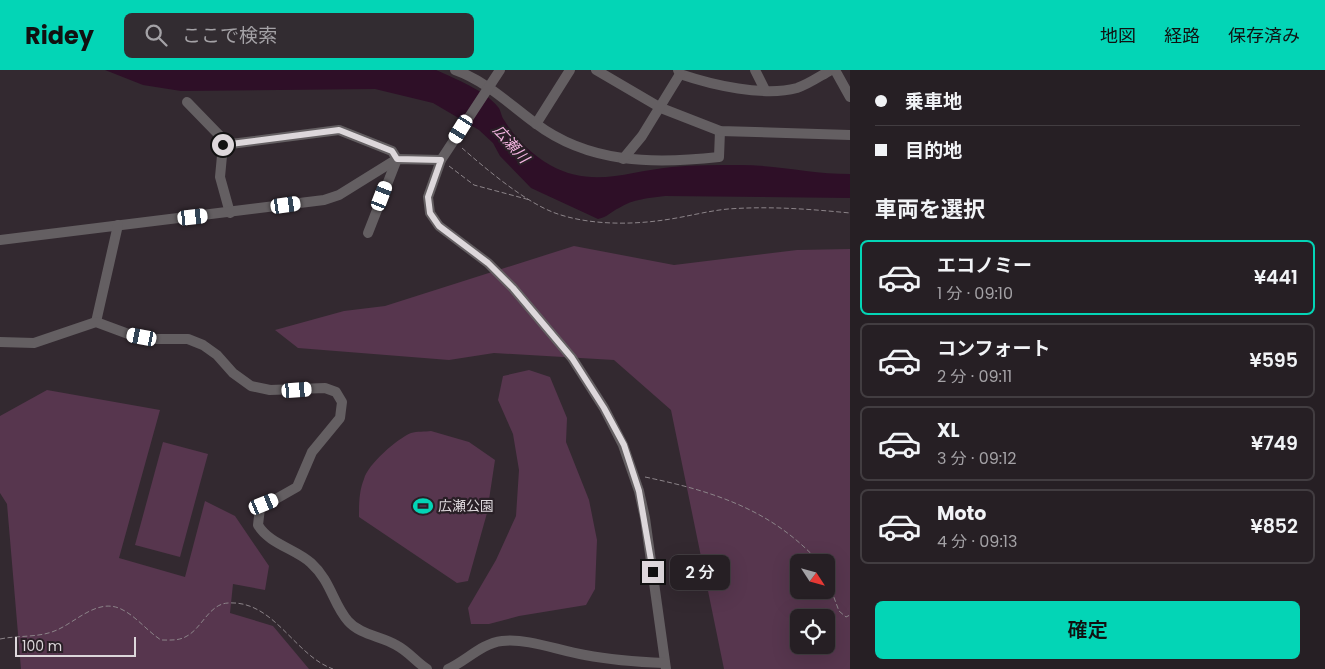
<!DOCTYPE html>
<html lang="ja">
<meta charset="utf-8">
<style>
:root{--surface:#261f24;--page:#322c31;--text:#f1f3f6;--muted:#a4a2a6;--line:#423d41;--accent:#03d5b6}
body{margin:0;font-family:Poppins,"Noto Sans JP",sans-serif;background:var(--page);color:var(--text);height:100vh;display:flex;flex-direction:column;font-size:19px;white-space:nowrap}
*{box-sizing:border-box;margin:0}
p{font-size:16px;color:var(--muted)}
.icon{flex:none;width:28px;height:28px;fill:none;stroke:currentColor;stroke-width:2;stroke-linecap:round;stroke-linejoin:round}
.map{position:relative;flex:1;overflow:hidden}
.side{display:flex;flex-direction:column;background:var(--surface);width:475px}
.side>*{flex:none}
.hud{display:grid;align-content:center;height:110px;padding:0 25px;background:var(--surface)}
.needle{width:32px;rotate:126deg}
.fabs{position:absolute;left:790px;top:484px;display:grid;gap:10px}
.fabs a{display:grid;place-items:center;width:45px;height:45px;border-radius:8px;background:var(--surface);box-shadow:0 5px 20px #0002,0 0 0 1px var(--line);font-size:25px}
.scale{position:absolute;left:15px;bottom:12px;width:121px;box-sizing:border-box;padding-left:5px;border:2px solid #ddd7db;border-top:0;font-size:14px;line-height:18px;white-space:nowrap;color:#ddd7db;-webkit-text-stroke:4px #291f26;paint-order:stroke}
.end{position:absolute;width:22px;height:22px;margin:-11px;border:6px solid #ddd7db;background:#111;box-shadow:0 0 0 2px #111}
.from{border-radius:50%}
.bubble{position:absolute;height:35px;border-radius:8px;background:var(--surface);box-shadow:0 5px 20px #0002,0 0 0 1px var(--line);font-size:16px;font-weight:600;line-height:35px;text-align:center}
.car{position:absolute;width:15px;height:30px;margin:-15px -8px;border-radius:6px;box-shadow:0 0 4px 1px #0007;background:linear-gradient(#fff 24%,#345 0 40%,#fff 0 76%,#345 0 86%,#fff 0)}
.hud b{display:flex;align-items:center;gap:18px;height:48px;font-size:19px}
.hud b+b{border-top:1px solid var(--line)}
.hud i{width:12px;height:12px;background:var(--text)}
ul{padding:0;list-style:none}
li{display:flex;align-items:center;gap:15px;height:75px;margin:0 10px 8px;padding:0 15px;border:2px solid var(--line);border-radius:8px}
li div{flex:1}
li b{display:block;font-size:19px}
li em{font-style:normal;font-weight:600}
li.active{border-color:var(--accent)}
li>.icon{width:45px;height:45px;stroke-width:1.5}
h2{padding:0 25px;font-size:22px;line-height:60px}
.button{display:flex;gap:10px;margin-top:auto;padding:10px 25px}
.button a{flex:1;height:58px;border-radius:8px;background:var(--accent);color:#111;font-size:20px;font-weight:600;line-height:58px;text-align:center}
header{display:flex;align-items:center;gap:30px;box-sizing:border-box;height:70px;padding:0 25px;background:var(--accent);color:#111}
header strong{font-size:24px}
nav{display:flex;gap:28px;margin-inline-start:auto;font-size:18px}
.search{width:350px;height:45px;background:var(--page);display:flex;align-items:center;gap:12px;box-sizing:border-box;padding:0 18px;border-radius:8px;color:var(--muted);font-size:19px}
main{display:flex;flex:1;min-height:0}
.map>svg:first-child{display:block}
</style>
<header>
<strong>Ridey</strong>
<div class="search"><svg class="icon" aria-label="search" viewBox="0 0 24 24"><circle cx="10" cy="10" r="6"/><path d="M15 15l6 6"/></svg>ここで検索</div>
<nav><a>地図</a><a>経路</a><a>保存済み</a></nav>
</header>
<main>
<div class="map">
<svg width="850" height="599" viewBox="0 0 850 599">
<rect width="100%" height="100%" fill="#332930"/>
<!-- green -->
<g fill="#57364e" fill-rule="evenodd">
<path d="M 574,176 L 674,195 L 797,180 L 850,179 L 850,599 L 724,599 L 671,340 L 614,290 L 494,283 L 449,290 L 298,278 L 275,260 L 344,241 L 385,236 ZM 799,492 L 826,492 L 826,520 L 799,520 ZM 799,548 L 826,548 L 826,575 L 799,575 Z"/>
<polygon points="529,300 550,307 567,348 566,372 589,430 597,470 595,519 586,535 519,546 489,554 471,554 468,538 496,490 516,446 519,400 513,364 498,330 503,306"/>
<polygon points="47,320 160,340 119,488 185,507 205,431 235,446 269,496 265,520 233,514 230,543 273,556 309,599 21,599 7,434 0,423 0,346"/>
<path d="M 431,361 L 469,372 L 495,390 L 487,443 L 468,511 L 457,513 L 359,447 C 359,434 359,421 364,409 C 368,394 397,369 411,363 C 417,361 425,362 431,361 Z"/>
<polygon points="163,372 208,384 180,487 135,475"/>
</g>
<!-- water -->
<path fill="#2e0f27" d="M 105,0 L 436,0 C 454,8 486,21 498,37 C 501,40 501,46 504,50 C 515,68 531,84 550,95 C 593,119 628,101 672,97 C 694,95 718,95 740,95 C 777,95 813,104 850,104 L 850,128 L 665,126 C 649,128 633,129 619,138 C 610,142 608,147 598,149 L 531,118 L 500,86 L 493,73 L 479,60 L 433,33 L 375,19 L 181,21 L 143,15 Z"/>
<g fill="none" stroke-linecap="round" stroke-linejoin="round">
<!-- path -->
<g stroke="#8c8489" stroke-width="1" stroke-dasharray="5 2.5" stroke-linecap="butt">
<path d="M 462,78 C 486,99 525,132 555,143 C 588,155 630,155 664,150 C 686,147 707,141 728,139 C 769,136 809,139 850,143"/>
<polyline points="449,96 474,115 530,130"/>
<path d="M 645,407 C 712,421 771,439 819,492"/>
<polyline points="826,506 839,541 846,547 850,545"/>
<path d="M 0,569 C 20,565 39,568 57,560 C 77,551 98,528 121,539 C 136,546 147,561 161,570 C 170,570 179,571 187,566 C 202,558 209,534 228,533 C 274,530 294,585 333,599"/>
</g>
<!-- minor -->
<g stroke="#645f62" stroke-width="10">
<path d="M 455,0 C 486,11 509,34 535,53 C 589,94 654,94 719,87 L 720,61"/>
<polyline points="500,0 441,90 428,127 430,143 439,156 488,193 513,218 572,288 604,338 623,375 639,421 645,448 666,599"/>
<polyline points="596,0 661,38 720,61 850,65"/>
<path d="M 678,0 L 680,4 C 712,15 764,27 797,18 C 809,14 820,6 831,0"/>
<polyline points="755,0 765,20"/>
<polyline points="835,0 850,27"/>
<polyline points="187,32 220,66 223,75 220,107 230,143"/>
<polyline points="536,54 570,0"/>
<polyline points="223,75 339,60 392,81 397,89"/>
<polyline points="623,89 642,66 680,4"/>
<polyline points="368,163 397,89"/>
<polyline points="0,170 324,130 339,125 397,89 441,90"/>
<polyline points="96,252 118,155"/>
<path d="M 0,272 L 34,273 L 96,252 L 131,265 L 153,269 L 188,269 L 203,275 L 217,285 L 233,303 L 251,316 L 270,320 L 325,318 L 336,322 L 342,332 L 340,348 L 312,382 L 297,417 L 260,438 L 258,455 C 269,474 296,479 311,493 C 331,511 333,534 348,551 C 360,565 381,566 396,575 C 408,581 416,592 427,599"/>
<path d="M 448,599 C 466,591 482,573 502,571 C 529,568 559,581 585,585 C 611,590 638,592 665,593"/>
</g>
</g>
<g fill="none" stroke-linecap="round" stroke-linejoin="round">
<!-- route -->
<polyline stroke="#ddd7db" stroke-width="6" points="223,75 339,60 392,81 397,89 441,90 428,127 430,143 439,156 488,193 513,218 572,288 604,338 624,375 639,421 653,502"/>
</g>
<!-- icons -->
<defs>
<symbol id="stadium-bare" viewBox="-9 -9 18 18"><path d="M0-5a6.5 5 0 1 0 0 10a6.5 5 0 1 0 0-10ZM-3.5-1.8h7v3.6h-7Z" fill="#03d5b6" stroke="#291f26" stroke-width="2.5" paint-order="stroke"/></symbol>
</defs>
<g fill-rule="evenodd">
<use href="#stadium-bare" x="409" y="422" width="28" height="28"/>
</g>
<g text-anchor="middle" stroke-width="4.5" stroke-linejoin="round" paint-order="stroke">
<!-- poi labels -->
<g font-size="14" fill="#ddd7db" stroke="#291f26" text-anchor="start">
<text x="438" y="441">広瀬公園</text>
</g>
<!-- water labels -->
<g font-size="15" font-style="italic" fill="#f3b4e0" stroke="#291f26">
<text transform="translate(511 74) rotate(48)" y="5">広瀬川</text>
</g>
</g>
</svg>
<div class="fabs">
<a><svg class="needle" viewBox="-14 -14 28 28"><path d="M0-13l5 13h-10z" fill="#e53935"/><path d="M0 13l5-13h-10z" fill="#a4a2a6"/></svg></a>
<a><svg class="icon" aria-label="locate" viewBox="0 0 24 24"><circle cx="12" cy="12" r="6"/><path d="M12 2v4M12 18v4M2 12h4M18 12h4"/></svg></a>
</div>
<div class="scale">100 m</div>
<i class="end from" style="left:223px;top:75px"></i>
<i class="end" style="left:653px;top:502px"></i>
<div class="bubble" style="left:670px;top:485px;width:60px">2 分</div>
<i class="car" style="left:461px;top:59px;rotate:212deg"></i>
<i class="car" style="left:382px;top:126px;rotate:21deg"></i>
<i class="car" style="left:286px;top:135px;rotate:82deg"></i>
<i class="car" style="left:193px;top:147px;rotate:84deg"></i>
<i class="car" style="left:142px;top:267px;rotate:281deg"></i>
<i class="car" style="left:297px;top:320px;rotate:86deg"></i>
<i class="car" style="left:264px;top:434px;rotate:68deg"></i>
</div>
<section class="side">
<div class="hud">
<b><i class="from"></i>乗車地</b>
<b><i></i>目的地</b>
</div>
<h2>車両を選択</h2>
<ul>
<li class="active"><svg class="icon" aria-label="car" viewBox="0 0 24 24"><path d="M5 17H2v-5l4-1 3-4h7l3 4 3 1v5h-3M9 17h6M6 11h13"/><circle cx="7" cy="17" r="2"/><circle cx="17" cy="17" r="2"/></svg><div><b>エコノミー</b><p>1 分 · 09:10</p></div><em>¥441</em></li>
<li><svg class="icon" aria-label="car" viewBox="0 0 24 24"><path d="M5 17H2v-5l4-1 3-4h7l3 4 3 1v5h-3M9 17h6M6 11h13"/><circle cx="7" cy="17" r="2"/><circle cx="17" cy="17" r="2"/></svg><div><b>コンフォート</b><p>2 分 · 09:11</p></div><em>¥595</em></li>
<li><svg class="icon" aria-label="car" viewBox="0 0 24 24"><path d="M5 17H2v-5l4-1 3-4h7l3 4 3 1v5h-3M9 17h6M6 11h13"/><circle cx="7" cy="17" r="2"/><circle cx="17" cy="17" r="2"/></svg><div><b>XL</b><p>3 分 · 09:12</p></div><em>¥749</em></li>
<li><svg class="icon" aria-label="car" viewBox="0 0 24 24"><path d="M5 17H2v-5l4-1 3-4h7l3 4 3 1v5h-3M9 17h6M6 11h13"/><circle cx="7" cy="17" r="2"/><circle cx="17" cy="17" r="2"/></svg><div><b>Moto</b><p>4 分 · 09:13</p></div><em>¥852</em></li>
</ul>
<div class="button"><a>確定</a></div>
</section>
</main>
